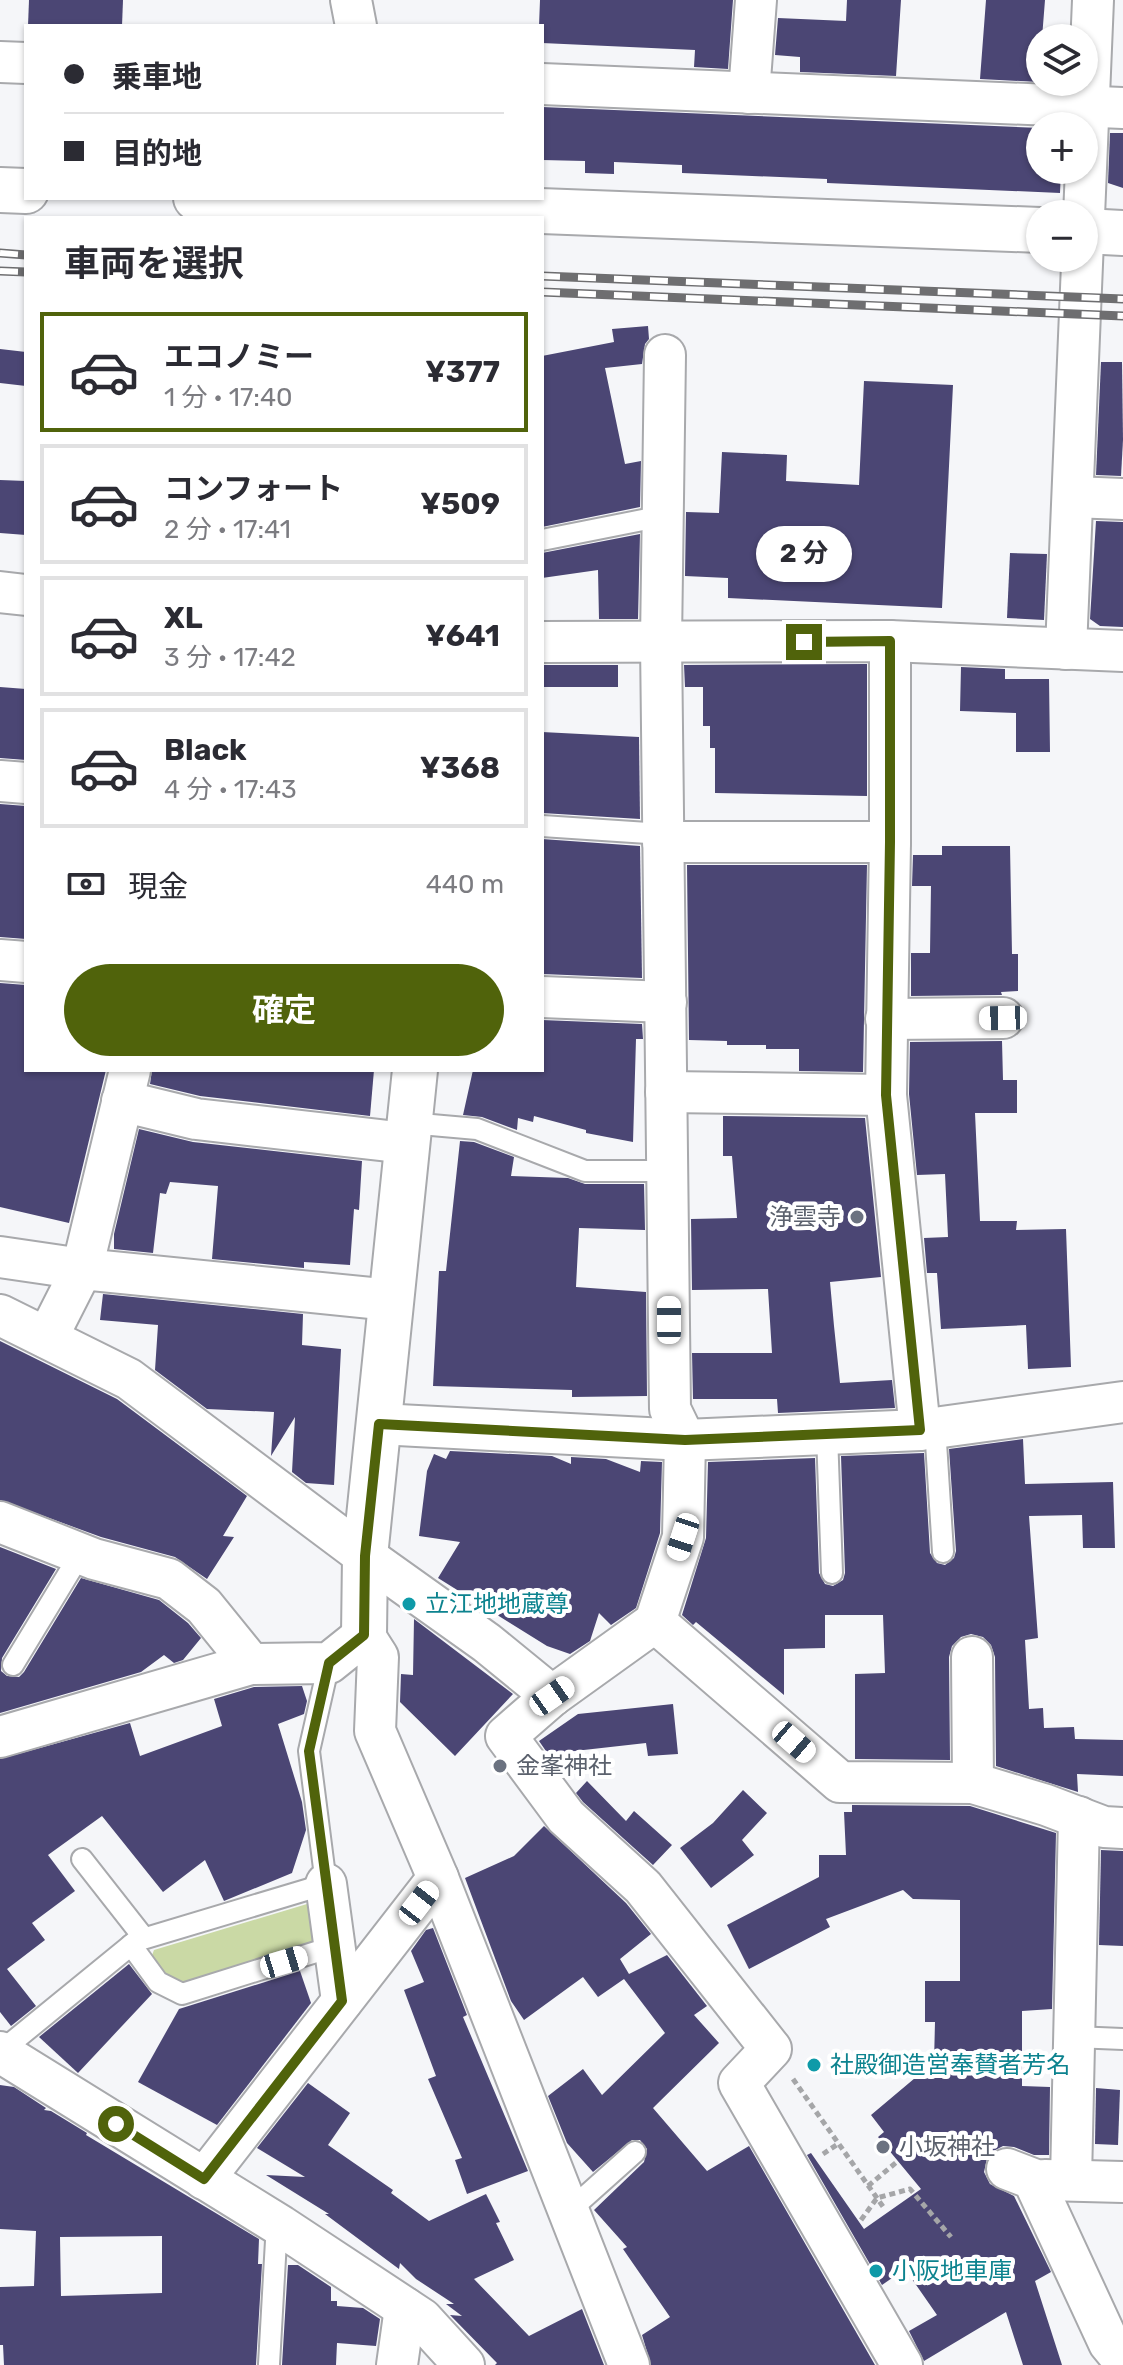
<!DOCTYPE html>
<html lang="ja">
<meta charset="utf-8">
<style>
:root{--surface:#fff;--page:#f7f7f7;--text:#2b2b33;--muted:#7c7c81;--line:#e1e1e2;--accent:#50630b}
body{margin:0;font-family:Rubik,"Noto Sans JP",sans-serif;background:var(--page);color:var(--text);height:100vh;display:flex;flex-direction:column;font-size:30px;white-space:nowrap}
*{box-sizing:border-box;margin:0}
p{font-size:26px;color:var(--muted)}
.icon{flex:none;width:44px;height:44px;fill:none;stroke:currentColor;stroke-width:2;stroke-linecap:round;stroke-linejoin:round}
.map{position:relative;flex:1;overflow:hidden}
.drawer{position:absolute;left:24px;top:216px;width:520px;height:856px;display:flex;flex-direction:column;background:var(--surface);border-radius:0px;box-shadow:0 2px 6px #0004}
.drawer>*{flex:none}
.hud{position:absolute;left:24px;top:24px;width:520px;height:176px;border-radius:0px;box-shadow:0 2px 6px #0004;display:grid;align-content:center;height:176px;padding:0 40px;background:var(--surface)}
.buttons{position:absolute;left:1026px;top:24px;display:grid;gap:16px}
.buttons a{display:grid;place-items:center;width:72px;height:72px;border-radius:50%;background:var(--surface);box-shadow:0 2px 6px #0004;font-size:40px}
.end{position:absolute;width:36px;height:36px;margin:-18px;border:10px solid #50630b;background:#fff;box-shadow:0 0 0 4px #fff}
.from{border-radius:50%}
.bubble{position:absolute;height:56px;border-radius:28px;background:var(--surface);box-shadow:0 2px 6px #0004;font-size:26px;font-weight:700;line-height:56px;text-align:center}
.car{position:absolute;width:24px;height:48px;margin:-24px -12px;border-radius:10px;box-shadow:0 0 6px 2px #0007;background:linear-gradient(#fff 24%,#345 0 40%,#fff 0 76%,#345 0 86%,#fff 0)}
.hud b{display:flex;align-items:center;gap:28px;height:76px;font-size:30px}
.hud b+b{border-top:2px solid var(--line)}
.hud i{width:20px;height:20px;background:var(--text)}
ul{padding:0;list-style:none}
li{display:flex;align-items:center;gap:24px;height:120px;margin:0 16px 12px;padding:0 24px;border:4px solid var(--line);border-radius:0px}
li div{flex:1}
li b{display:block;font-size:30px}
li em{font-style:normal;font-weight:700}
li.current{border-color:var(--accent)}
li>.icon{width:72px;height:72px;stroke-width:1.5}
h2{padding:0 40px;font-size:36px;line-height:96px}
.pay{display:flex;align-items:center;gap:20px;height:88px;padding:0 40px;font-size:30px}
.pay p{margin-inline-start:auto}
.primary-button{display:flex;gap:16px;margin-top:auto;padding:16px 40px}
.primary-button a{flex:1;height:92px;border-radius:48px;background:var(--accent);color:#fff;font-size:32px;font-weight:700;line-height:92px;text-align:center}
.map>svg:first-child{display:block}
</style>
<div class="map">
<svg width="1123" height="2365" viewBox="0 0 1123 2365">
<rect width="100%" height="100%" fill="#f5f6f9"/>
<!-- green -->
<path fill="#cad9a5" d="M 307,1904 L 315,1911 L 317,1939 C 295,1948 197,1986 179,1982 C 164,1978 159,1970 151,1958 L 154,1950 Z"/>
<!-- building -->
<g fill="#4b4674" fill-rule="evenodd">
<polygon points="29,0 123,0 122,26 28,26"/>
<polygon points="540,0 733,0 728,69 694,67 695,50 542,43 542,26 539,26"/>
<polygon points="847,0 901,0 896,76 800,72 800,57 775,55 778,18 846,21"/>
<polygon points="986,0 1045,0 1042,38 1040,38 1039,82 980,79"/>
<polygon points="542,107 1040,128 1040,170 1061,170 1060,193 827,183 827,179 682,173 682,165 614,162 614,174 585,173 585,161 542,160"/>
<polygon points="1110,133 1123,133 1123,188 1108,183"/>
<polygon points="648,326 649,339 645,344 642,364 605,368 625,464 641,461 640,507 542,527 542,356 614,342 612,329"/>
<polygon points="0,349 26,352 26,386 0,383"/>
<polygon points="1101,362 1122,362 1123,440 1121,476 1096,475"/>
<polygon points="864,381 953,385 942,608 728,598 728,578 685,576 686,512 719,513 722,452 787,455 786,481 859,485"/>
<polygon points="0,480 26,481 26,535 0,533"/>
<polygon points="1096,521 1123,522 1123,627 1100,626 1090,619"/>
<polygon points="640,534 638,619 599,619 598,570 542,578 542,553"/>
<polygon points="1010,553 1047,554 1044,620 1007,618"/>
<polygon points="867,664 867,796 715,793 715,748 710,748 710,726 703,726 703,687 685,687 684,665"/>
<rect x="542" y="665" width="76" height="22"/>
<polygon points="961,667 1005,669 1005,679 1049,679 1050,752 1016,752 1016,713 960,711"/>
<polygon points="0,687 26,689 26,760 0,758"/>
<polygon points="542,732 639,737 640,819 542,813"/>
<polygon points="0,804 26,806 26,939 0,937"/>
<polygon points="542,839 640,846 642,978 542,974"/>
<polygon points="942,846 1010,846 1012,954 1018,954 1018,991 1001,992 1002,995 911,996 911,953 930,953 931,886 912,886 913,855 942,855"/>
<polygon points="687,865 867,865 863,1072 799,1071 799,1049 766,1049 766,1045 727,1045 727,1041 689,1040"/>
<polygon points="0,983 26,985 26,1070 106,1070 69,1223 0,1207"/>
<polygon points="542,1020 642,1024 643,1039 636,1039 633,1142 586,1133 586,1130 534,1116 533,1122 518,1118 517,1130 482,1117 463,1115 473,1070 542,1070"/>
<polygon points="1002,1041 1003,1080 1017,1080 1017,1113 975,1113 980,1221 1017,1221 1016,1230 1066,1229 1071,1367 1028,1369 1026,1325 941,1329 937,1273 927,1273 924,1238 948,1237 945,1174 917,1175 909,1094 910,1042"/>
<polygon points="152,1070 374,1070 370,1116 200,1096 150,1084"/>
<polygon points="723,1116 865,1118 881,1277 830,1282 834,1326 840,1383 892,1380 895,1408 778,1413 777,1399 693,1399 692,1353 772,1353 768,1289 692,1290 691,1219 737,1218 732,1156 723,1156"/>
<polygon points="139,1129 193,1142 362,1161 359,1210 354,1209 350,1265 304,1262 304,1268 212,1259 218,1186 170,1182 166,1194 160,1193 153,1253 114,1249 114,1234"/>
<polygon points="460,1141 474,1142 514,1157 511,1176 568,1178 585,1184 644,1184 645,1230 579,1228 576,1287 646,1292 647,1396 572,1397 572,1390 433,1386 439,1271 446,1271"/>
<polygon points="103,1294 303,1314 302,1345 341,1349 334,1485 306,1483 292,1472 295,1417 271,1456 274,1412 207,1409 155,1370 158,1325 100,1320"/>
<polygon points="0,1341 117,1399 247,1496 223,1536 234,1537 207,1579 175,1557 101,1537 0,1500"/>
<polygon points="1023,1439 1025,1484 1113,1482 1115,1548 1083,1548 1082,1515 1029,1516 1038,1638 1025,1640 1029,1709 1043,1708 1044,1728 1074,1727 1075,1739 1123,1740 1123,1776 1077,1774 1078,1792 996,1766 995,1657 991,1645 983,1637 971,1634 961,1637 952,1646 949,1657 950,1760 855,1759 855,1674 885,1673 883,1615 825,1615 825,1648 784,1649 784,1695 696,1622 693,1625 682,1615 706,1538 708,1462 815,1458 819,1573 825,1584 833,1586 843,1580 845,1573 841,1456 924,1453 930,1553 937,1563 945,1565 954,1558 956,1551 949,1449"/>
<polygon points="450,1451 552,1456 571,1464 571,1457 606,1459 640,1472 641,1461 662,1462 660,1533 636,1608 611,1625 599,1613 590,1641 570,1654 547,1646 438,1578 460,1542 419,1536 427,1471 434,1454 446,1459"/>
<polygon points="0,1547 56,1569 2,1658 1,1671 7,1676 19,1677 24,1672 81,1578 159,1600 188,1623 201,1638 183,1660 174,1663 164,1655 141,1672 0,1713"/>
<polygon points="414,1619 513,1694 455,1756 400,1702 401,1674 413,1675"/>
<polygon points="302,1686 307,1701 304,1714 278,1724 302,1802 306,1830 292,1873 224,1901 205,1860 163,1892 102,1816 48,1855 75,1891 32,1923 45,1940 7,1969 36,2006 11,2026 0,2012 0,1759 130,1723 140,1756 222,1726 214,1699 254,1687"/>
<polygon points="673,1704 678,1754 648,1756 646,1743 548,1754 539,1741 578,1714"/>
<polygon points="587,1781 626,1821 634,1811 672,1845 653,1865 583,1802 576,1793"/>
<polygon points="743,1790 767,1813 742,1840 754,1855 711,1888 680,1848 713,1823"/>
<polygon points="852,1805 970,1806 1056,1833 1052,2009 1022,2011 1022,2086 1050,2087 1049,2155 1034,2155 1014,2147 1003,2146 988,2154 984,2172 990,2184 1014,2196 1051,2272 1035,2281 1062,2365 1023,2365 1006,2312 924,2361 909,2331 937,2315 905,2269 882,2285 807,2155 811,2153 864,2229 921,2189 878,2137 884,2132 871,2115 934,2062 935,2022 925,2022 925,1981 960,1981 960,1900 913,1899 903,1890 826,1919 830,1927 749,1969 727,1925 819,1877 819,1855 846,1855 844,1812 852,1812"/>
<polygon points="544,1826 626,1903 651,1934 620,1959 629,1974 667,1955 707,2006 694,2015 719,2043 653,2108 707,2171 749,2146 875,2365 651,2365 642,2335 670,2317 623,2249 627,2247 594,2210 644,2162 647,2149 640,2140 632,2140 593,2172 567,2143 548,2096 583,2069 602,2095 665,2033 624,1979 598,1997 583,1977 524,2020 511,2001 465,1878 514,1856"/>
<polygon points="1101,1850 1123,1851 1123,1946 1099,1945"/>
<polygon points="433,1928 467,2015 463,2017 528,2171 467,2194 455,2160 462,2158 428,2079 436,2076 404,1990 424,1982 411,1951 426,1930"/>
<polygon points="129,1964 152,1994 78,2073 39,2037"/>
<polygon points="300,1971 311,2003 217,2125 138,2082 179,2009"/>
<polygon points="308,2083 350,2113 328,2145 393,2190 391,2193 429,2221 486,2194 500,2222 496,2223 514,2260 474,2279 529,2336 582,2309 604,2365 495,2365 497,2363 450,2315 462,2316 446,2304 454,2304 416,2279 400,2263 399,2269 325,2214 329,2214 266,2175 305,2177 257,2148"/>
<path d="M 0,2085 L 14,2087 L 46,2108 L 44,2110 L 51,2111 L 87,2133 L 86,2135 L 259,2239 L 258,2264 L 262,2264 L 256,2365 L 4,2365 L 3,2345 L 0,2345 L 0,2287 L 34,2286 L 36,2231 L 0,2229 ZM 162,2236 L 162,2293 L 61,2296 L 60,2237 Z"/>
<polygon points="1096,2088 1120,2090 1118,2145 1095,2144"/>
<polygon points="288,2265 298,2265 331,2287 331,2301 337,2301 337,2306 363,2308 380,2319 376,2346 337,2343 336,2365 282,2365"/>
</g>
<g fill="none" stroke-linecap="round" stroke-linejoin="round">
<defs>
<g id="service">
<polyline points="542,540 663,516"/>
<polyline points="542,826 663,834"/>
<polyline points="409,1123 477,1129 585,1171 667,1171"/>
<polyline points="935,1427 943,1552"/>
<polyline points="827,1434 832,1573"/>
<polyline points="13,1665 81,1553"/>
<polyline points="82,1859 144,1938"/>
<polyline points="131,1945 158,1982 182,1994 335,1946"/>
<polyline points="1074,2037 1123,2039"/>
<polyline points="0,2052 136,1941 326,1884 309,1751 329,1663"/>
<polyline points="569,2211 635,2152"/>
<polyline points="269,2364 277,2223"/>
</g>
<g id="minor">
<polyline points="351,0 356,26"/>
<polyline points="0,62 26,63"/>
<polyline points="542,84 1123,108"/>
<polyline points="749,93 756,0"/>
<polyline points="665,355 661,642 670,1409 685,1440 683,1537 655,1622 552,1696 506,1736 566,1817 643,1887 771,2049 739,2083 902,2365"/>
<polyline points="1073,497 1123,499"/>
<polyline points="0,592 26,595"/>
<polyline points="890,641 890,842 886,1095 920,1430"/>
<polyline points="542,642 890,641 1123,651"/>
<polyline points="1066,649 1093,0"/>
<polyline points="0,781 26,783"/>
<polyline points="663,842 890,842"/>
<polyline points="0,960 26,962"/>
<polyline points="542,997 666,1002"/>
<polyline points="886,1019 1003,1018"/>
<polyline points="666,1092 886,1095"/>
<polyline points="122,1101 196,1119 406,1143"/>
<polyline points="0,1257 82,1269 391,1300"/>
<polyline points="0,1315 129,1379 365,1556 487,1643 552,1696"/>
<polyline points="47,1338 82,1269 130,1070"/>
<polyline points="379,1424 685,1440 920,1430 1123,1402"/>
<polyline points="0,1522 94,1559 169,1579 204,1606 251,1664"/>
<polyline points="655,1622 840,1782 973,1783 1046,1805 1104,1827 1123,1828"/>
<polyline points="972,1657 973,1783"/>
<polyline points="0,1737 251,1664 329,1663 364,1635 378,1657 375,1731 438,1878 629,2365"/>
<polyline points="326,1884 342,2001"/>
<polyline points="0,2052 281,2226 422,2319 464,2365"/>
<polyline points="1007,2169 1033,2179 1109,2343 1123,2360"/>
<polyline points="204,2179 438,1878"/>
<polyline points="1045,2180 1123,2182"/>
<polyline points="1071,2180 1079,1817"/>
<polyline points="397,2365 405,2308"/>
</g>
<g id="tertiary">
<polyline points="0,190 26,191"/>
<polyline points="196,198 1040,230"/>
<polyline points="1084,231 1123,233"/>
<polyline points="364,1635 365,1556 415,1070"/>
</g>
</defs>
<!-- service casing -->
<use href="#service" stroke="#a8a9ac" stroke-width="24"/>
<!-- minor casing -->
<use href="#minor" stroke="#a8a9ac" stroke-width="44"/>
<!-- tertiary casing -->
<use href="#tertiary" stroke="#a8a9ac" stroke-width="48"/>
<!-- path -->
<g stroke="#a5a6a8" stroke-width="5" stroke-dasharray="6 4" stroke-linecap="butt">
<polyline points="793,2079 884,2208"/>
<polyline points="823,2154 838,2144"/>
<polyline points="868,2186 898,2161"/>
<polyline points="861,2220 877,2198 910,2189 951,2237"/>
</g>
<!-- service -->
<use href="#service" stroke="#fff" stroke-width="20"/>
<!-- minor -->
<use href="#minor" stroke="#fff" stroke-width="40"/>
<!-- tertiary -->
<use href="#tertiary" stroke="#fff" stroke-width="44"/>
<defs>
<g id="rail">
<polyline points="0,253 26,255"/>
<polyline points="0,271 26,272"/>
<polyline points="542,276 1123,299"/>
<polyline points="542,292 1123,316"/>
</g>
</defs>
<!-- rail casing -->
<use href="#rail" stroke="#6e6e70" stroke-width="9"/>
<!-- rail -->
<use href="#rail" stroke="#fff" stroke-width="6" stroke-dasharray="18" stroke-linecap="butt"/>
</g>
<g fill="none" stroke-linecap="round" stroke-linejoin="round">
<!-- route -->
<polyline stroke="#50630b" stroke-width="10" points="116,2124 204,2179 342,2001 309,1751 329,1663 364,1635 365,1556 379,1424 685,1440 920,1430 886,1095 890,842 890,641 804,642"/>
</g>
<!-- markers -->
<g fill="#6b7280" stroke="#fff" stroke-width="3">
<circle cx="857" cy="1217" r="8"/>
<circle cx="500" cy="1766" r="8"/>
<circle cx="883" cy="2147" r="8"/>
</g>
<g fill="#0f9aa8" stroke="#fff" stroke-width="3">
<circle cx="409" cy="1604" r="8"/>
<circle cx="814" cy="2065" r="8"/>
<circle cx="876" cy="2271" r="8"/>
</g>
<g text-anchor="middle" stroke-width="8" stroke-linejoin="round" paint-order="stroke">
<!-- worship labels -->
<g font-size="24" fill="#5b616d" stroke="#fff" text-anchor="start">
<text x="841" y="1225" text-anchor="end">浄雲寺</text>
<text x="516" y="1774">金峯神社</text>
<text x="899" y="2155">小坂神社</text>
</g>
<!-- culture labels -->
<g font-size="24" fill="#0d838f" stroke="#fff" text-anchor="start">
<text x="425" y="1612">立江地地蔵尊</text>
<text x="830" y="2073">社殿御造営奉賛者芳名</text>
<text x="892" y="2279">小阪地車庫</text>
</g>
</g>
</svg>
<div class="buttons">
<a><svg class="icon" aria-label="layers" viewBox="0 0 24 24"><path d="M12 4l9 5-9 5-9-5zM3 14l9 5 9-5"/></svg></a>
<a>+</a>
<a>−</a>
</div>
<i class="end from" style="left:116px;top:2124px"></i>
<i class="end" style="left:804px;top:642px"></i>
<div class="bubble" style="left:756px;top:526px;width:96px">2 分</div>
<i class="car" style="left:1003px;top:1018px;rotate:269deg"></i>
<i class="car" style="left:669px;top:1320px;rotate:0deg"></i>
<i class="car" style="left:683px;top:1537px;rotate:198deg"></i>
<i class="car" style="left:552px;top:1696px;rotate:55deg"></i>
<i class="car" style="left:794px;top:1742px;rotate:131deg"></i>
<i class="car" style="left:419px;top:1903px;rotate:38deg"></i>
<i class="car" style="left:284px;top:1962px;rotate:73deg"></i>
<div class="hud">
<b><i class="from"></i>乗車地</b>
<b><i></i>目的地</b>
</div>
<section class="drawer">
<h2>車両を選択</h2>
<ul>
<li class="current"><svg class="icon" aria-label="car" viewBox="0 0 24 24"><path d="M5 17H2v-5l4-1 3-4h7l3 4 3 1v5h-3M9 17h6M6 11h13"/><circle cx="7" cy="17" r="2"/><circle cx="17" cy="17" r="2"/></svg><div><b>エコノミー</b><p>1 分 · 17:40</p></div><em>¥377</em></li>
<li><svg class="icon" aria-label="car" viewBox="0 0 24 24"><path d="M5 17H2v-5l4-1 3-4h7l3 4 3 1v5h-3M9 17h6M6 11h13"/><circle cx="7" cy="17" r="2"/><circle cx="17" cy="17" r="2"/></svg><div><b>コンフォート</b><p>2 分 · 17:41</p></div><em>¥509</em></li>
<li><svg class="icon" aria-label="car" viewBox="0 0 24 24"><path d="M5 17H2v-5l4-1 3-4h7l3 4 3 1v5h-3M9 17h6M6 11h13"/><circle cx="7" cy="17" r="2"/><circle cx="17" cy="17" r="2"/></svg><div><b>XL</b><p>3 分 · 17:42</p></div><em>¥641</em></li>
<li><svg class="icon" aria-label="car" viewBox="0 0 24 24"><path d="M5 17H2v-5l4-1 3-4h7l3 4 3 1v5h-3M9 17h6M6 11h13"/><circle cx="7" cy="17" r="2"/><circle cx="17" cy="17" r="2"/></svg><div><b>Black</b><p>4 分 · 17:43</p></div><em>¥368</em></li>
</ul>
<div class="pay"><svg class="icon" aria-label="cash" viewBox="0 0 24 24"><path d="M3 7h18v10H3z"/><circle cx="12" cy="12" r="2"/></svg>現金<p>440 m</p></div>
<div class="primary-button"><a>確定</a></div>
</section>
</div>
